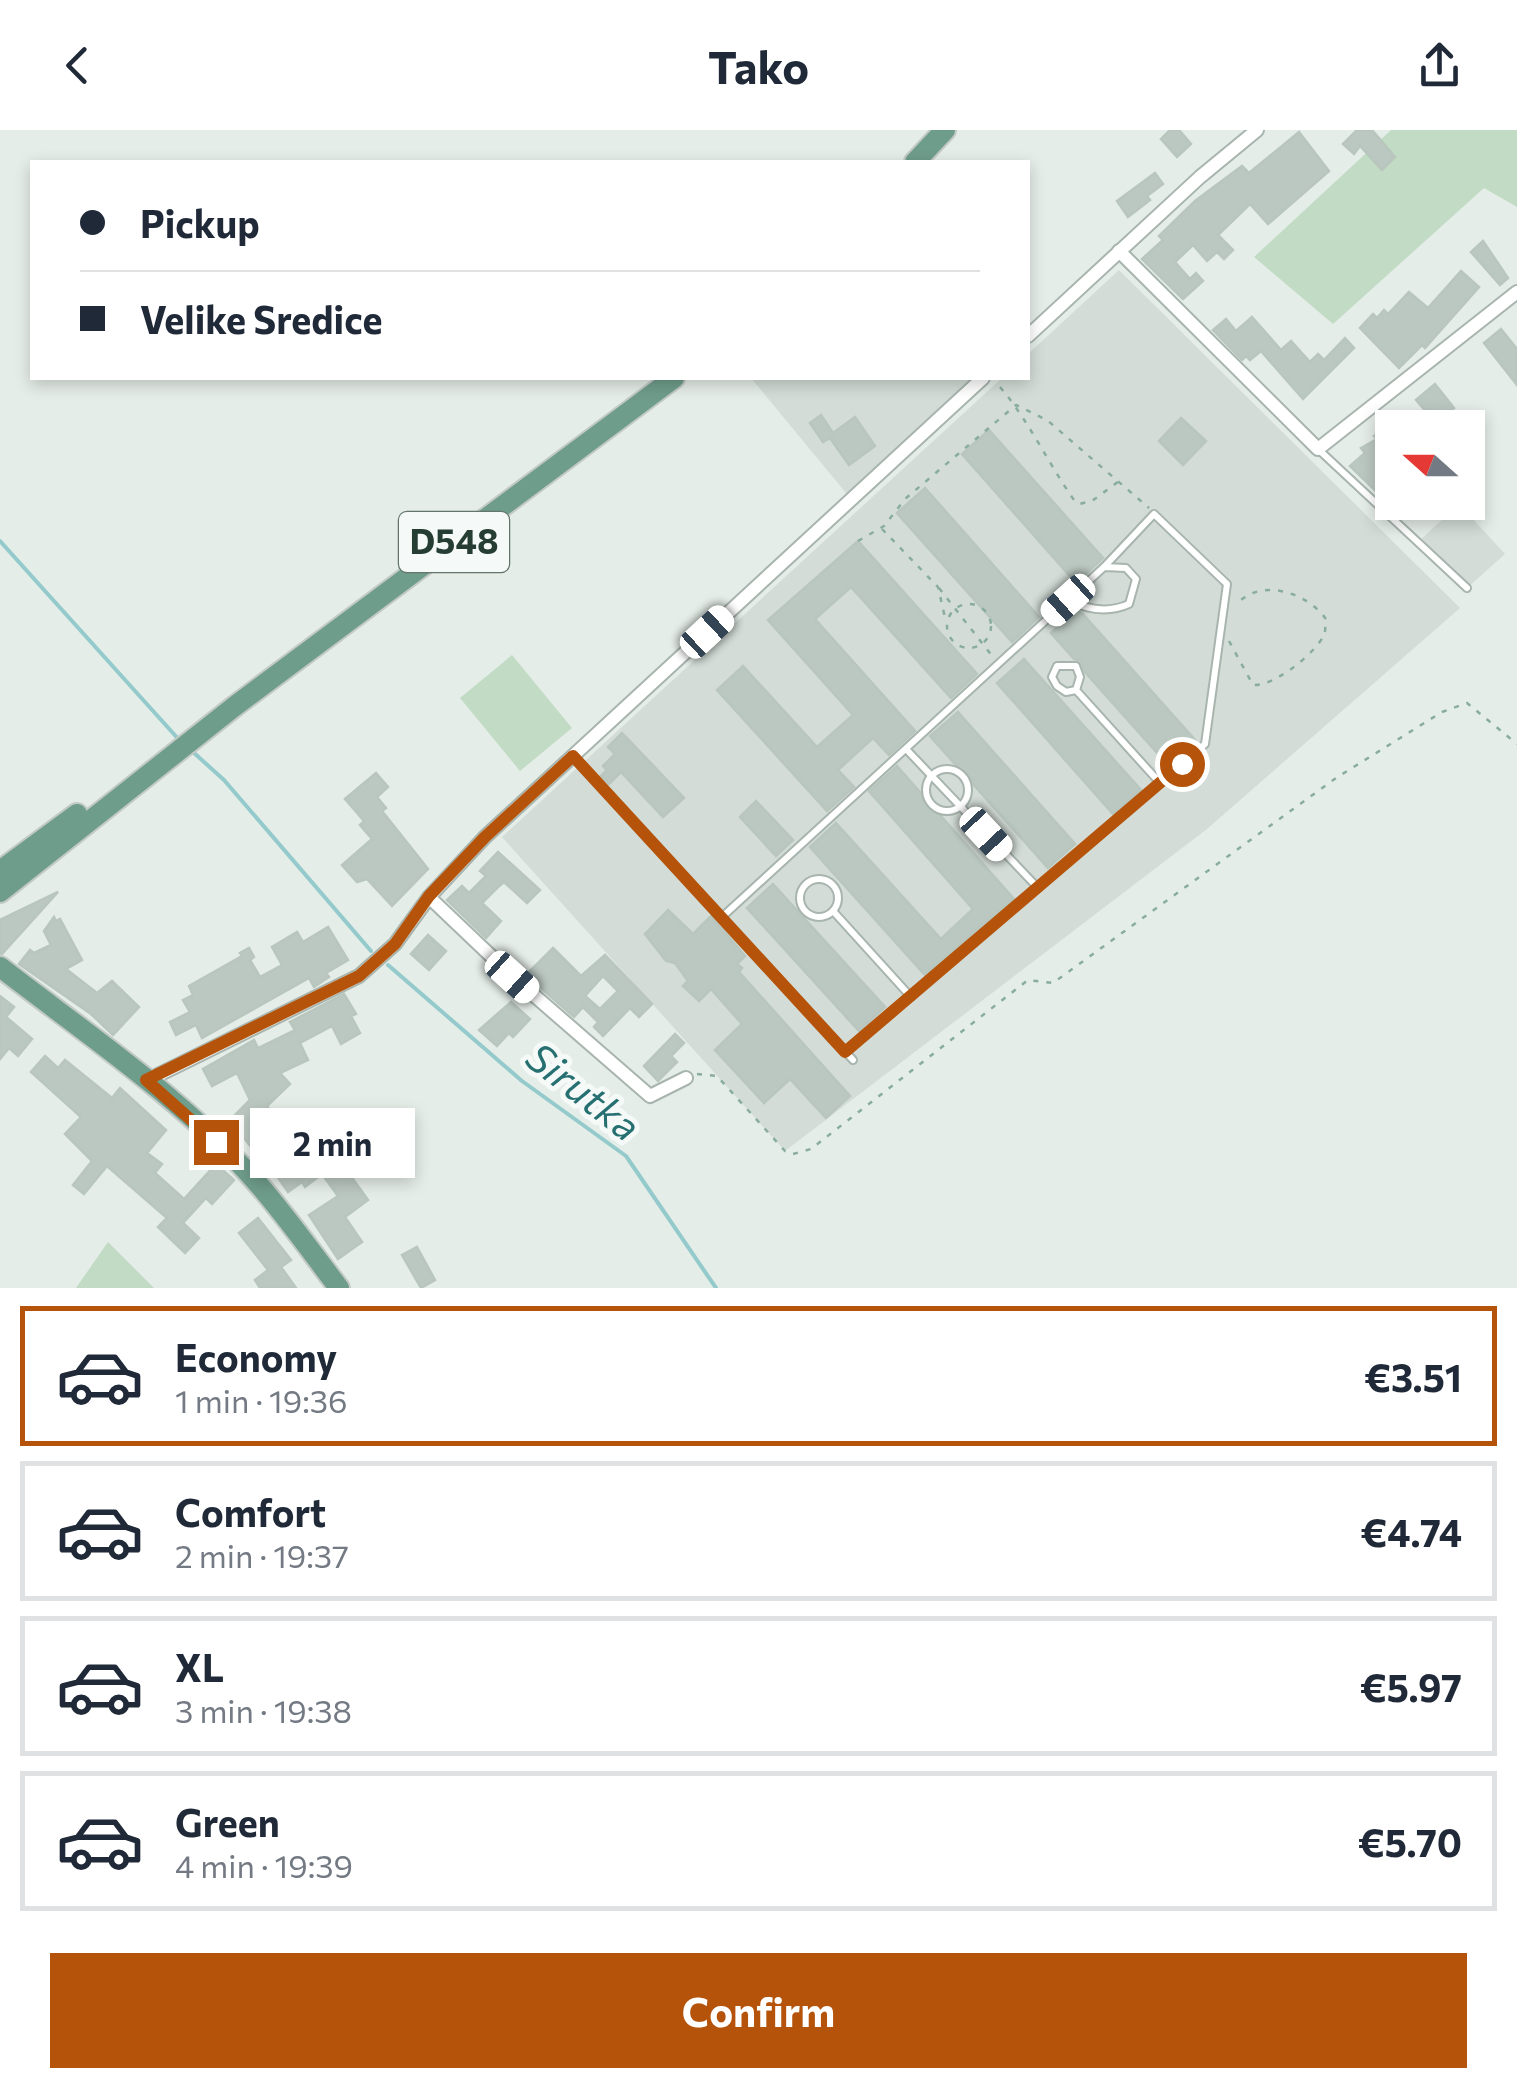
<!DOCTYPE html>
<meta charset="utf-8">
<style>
:root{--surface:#fff;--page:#f2f2f3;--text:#1f2937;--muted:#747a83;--line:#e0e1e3;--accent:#b45309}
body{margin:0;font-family:Commissioner,sans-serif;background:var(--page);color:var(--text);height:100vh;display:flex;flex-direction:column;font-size:38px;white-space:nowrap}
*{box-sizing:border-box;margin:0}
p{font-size:32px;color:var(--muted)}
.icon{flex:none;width:55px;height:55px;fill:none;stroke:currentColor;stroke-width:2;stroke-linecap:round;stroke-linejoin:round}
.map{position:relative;height:1158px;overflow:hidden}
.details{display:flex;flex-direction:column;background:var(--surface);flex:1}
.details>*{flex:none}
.banner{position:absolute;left:30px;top:30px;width:1000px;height:220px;border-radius:0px;box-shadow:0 5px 15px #0003;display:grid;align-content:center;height:220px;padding:0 50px;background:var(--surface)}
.needle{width:65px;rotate:291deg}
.fabs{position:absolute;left:1375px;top:280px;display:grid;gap:20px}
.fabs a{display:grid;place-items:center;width:110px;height:110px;border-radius:0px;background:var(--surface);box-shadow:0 5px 15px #0003;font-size:50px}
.end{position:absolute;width:45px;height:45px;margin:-22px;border:12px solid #b45309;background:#fff;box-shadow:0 0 0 5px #fff}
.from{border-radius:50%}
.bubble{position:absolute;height:70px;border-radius:0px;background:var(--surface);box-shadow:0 5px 15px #0003;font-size:32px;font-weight:700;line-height:70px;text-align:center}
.car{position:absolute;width:30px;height:60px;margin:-30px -15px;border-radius:12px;box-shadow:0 0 8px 2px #0007;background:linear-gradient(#fff 24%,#345 0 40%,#fff 0 76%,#345 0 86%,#fff 0)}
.banner b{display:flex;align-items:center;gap:35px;height:95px;font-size:38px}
.banner b+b{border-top:2px solid var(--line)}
.banner i{width:25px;height:25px;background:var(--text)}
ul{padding:18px 0 0;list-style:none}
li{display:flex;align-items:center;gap:30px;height:140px;margin:0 20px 15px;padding:0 30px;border:5px solid var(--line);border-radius:0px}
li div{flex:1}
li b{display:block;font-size:38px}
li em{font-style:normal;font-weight:700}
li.on{border-color:var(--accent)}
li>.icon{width:90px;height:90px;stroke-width:1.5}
.cta{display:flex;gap:20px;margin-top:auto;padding:20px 50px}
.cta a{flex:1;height:115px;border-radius:0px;background:var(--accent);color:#fff;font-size:40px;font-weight:700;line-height:115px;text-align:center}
header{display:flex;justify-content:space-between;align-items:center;height:130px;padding:0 50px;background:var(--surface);font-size:45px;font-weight:700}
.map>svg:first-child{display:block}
</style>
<header><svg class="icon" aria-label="back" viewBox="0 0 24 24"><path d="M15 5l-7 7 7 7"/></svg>Tako<svg class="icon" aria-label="share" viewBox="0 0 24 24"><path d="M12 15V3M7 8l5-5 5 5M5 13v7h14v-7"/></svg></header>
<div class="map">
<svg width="1517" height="1158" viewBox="0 0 1517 1158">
<rect width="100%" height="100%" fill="#e5ede8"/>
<!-- built -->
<g fill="#d3dcd7">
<polygon points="1119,140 1460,478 1207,699 785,1021 502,707 1002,248 1028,248 1028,224"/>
<polygon points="751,248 983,248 851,369"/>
<polygon points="1459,374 1505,424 1467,458 1418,412"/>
</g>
<!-- green -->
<g fill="#c1dbc4">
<polygon points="1391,0 1517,0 1517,77 1484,58 1333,194 1254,127"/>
<polygon points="512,525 572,598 520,641 460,568"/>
<polygon points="108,1112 154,1158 76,1158"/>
</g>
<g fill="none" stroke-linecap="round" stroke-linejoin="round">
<!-- stream -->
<g stroke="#94cacb" stroke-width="4">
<polyline points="0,411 181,612"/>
<polyline points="193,622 224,650 371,821"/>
<polyline points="388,835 522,951 626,1026 716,1158"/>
</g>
</g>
<!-- building -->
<g fill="#bbc7c1" stroke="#b8c6be" stroke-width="2.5" fill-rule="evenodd">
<polygon points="1170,0 1179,0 1191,14 1177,27 1161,9"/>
<polygon points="1357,0 1372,0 1395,27 1382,40 1360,16 1354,24 1343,14"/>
<polygon points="1299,2 1329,41 1268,94 1250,74 1218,105 1233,120 1224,129 1217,122 1207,131 1193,115 1175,132 1190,149 1196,143 1203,151 1183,169 1142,129 1163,110 1159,106 1195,71 1242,36 1249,43"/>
<polygon points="1155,43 1163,54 1147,66 1150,70 1128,87 1117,71"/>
<polygon points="1483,111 1508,148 1500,155 1471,122"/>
<polygon points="1461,141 1479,157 1425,218 1422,215 1399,238 1360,198 1373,184 1377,188 1384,180 1388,184 1409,162 1428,178"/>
<polygon points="1252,187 1281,220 1291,211 1310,232 1318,224 1324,230 1345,208 1354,218 1303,269 1261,221 1250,230 1246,226 1242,230 1213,200 1226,189 1236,201"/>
<polygon points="1501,199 1517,219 1517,255 1484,213"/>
<polygon points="1435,254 1454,278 1436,293 1416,270"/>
<polygon points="821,285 833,303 855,287 875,316 849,335 830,308 823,312 810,293"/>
<polygon points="1181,288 1206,311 1183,335 1159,311"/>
<polygon points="1392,290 1392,318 1382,327 1392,339 1392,347 1386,353 1392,360 1383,368 1350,336 1365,323 1361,318 1377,309 1374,306"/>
<polygon points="989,300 1103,428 1076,453 962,324"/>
<polygon points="925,358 1039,487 1012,512 897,383"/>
<polygon points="858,411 977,544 951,568 851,457 815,489 915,601 889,625 873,608 838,640 854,657 827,681 717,560 743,536 817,617 853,585 768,490"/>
<polygon points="1075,481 1082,483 1195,610 1168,635 1085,542 1081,531 1074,529 1051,503"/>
<polygon points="1024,529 1141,660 1113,684 997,553"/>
<polygon points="958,582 1075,714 1048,738 930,606"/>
<polygon points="622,603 684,668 663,687 621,642 609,654 601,646 607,640 603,636 615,624 608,617"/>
<polygon points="897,636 1014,769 925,845 810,717 836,693 941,809 973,779 869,661"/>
<polygon points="376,643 388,657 377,667 386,678 382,681 428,739 392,776 367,749 357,752 342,735 372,709 360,695 364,691 345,669"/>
<polygon points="756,671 793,710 776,726 740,687"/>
<polygon points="498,722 540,760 527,773 504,752 498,757 482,773 501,791 486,808 447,770 462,756 469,763 486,746 480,741"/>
<polygon points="773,754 885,877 859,901 747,778"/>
<polygon points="58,762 2,824 0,823 0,790"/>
<polygon points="668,780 693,804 711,786 745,826 737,834 742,838 739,842 850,966 826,988 790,949 764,973 715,920 742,894 711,859 699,871 683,856 688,851 675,833 666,831 645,804"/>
<polygon points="54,787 56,791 60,789 82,830 66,839 97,863 112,851 139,877 113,905 91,884 19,834 30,820 34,823 51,815 44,801"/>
<polygon points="328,797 348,830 326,843 329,847 314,857 309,848 202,908 196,895 176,905 170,892 190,882 183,870 193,865 189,856 242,826 240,823 249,818 254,827 250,830 260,847 282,835 272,817 297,802 303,812"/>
<polygon points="428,805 446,821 429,840 411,824"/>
<path d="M 553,818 L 581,846 L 605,825 L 652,874 L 639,887 L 630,878 L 603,906 L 594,897 L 598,892 L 583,877 L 574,887 L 526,845 ZM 603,846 L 618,861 L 600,879 L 585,866 Z"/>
<polygon points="344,864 356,884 351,886 360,903 341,914 332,896 300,913 308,930 280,943 290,954 267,976 288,1003 259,1027 244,1008 240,1012 224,996 250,970 237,943 212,956 203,939 254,910 258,918 295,900 290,892"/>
<polygon points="0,866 14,877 6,887 32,909 18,926 9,918 0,929"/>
<polygon points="511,872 530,889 513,907 509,903 497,916 479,900"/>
<polygon points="675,904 684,913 671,926 677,932 658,951 644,936"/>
<polygon points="45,926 58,938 65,930 112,968 120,958 166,1000 147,1023 162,1034 155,1043 184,1069 216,1034 234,1050 212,1074 206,1068 183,1093 199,1108 185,1123 158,1097 167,1088 107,1036 84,1064 73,1055 92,1031 65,1004 81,987 31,942"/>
<polygon points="317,1018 326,1030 332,1026 340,1037 343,1035 368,1070 345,1087 362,1112 338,1129 309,1085 338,1066 322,1044 305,1057 302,1052 288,1062 277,1046"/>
<polygon points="258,1088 291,1130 281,1137 296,1158 260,1158 255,1150 268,1140 239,1103"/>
<polygon points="417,1117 435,1150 421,1158 402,1125"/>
</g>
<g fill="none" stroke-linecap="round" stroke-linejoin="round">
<defs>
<g id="service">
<polyline points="1319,320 1467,458"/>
<polyline points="1076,560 1080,547 1076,536 1057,536 1052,547 1057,556 1066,562 1076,560 1160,653"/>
<polyline points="906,619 1038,758"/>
<polyline points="574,627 853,930"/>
<circle cx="947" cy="660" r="21"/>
<circle cx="819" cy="768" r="19"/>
<polyline points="833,781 911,867"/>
<path d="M 722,787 L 1104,437 L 1126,438 L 1136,449 L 1129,474 C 1109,483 1088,480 1068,470"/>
<polyline points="845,922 1205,614 1227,454 1154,384 1104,437"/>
</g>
<g id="minor">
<polyline points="1119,121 1318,319 1517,162"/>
<polyline points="1028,206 1200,47 1257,0"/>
<polyline points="429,767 513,847 650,966 686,948"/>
<polyline points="146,951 359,846 395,814 429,767 485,707 983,248"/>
</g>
<g id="primary">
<polyline points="915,32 945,0"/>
<polyline points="0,741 77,684"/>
<polyline points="0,762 235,576 674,248"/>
<path d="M 0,837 C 88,905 185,970 259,1055 C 287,1087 312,1123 339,1158"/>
</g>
</defs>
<!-- service casing -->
<use href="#service" stroke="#a8b5ae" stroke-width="10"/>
<!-- minor casing -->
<use href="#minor" stroke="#a8b5ae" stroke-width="16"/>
<!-- primary casing -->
<use href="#primary" stroke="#c2c9c6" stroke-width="24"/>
<!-- path -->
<g stroke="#89ad9d" stroke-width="2.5" stroke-dasharray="5 8" stroke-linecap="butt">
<path d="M 1000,257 C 1029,291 1048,333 1074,370 L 1079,374 L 1092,371 L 1119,351"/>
<polyline points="882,399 938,457 946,492"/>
<polyline points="858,411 884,396 905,369 1016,275 1047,290 1149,378"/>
<polyline points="939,458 993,527"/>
<circle cx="969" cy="496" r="22"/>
<path d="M 1229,511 L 1253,555 C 1273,557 1315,524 1324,505 C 1326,500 1325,494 1326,489 C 1308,464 1266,449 1241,470 L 1237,465"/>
<polyline points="697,944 717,946 785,1021 793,1024 811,1019 1028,850 1053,853 1336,648 1442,582 1467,573 1517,614"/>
</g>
<!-- service -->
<use href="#service" stroke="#fff" stroke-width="6"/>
<!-- minor -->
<use href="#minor" stroke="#fff" stroke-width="12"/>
<!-- primary -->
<use href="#primary" stroke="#6f9d8b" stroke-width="20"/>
</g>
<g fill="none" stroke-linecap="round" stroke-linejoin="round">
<!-- route -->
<polyline stroke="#b45309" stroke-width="12" points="216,1012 146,950 359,846 395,814 429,766 485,707 573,626 845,922 1182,634"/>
</g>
<g text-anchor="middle" stroke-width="10" stroke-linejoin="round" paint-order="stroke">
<!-- shield labels -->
<rect fill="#f5f9f7" stroke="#64756e" stroke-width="2.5" x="399" y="382" width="110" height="60" rx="8"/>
<g font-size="35" font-weight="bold" fill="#263d34">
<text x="454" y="424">D548</text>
</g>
<!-- water labels -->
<g font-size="40" font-style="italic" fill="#267072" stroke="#f5f9f7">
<text transform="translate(583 962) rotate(38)" y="14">Sirutka</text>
</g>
</g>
</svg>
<div class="fabs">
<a><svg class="needle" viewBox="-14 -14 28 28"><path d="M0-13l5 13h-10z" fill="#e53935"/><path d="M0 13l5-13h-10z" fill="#747a83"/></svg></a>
</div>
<i class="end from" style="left:1182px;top:634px"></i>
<i class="end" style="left:216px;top:1012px"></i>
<div class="bubble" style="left:250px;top:978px;width:165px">2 min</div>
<i class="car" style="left:1068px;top:470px;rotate:228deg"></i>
<i class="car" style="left:707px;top:502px;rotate:47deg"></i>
<i class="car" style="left:986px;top:704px;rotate:137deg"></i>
<i class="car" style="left:512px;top:847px;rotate:132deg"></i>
<div class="banner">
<b><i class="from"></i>Pickup</b>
<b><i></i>Velike Sredice</b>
</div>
</div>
<section class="details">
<ul>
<li class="on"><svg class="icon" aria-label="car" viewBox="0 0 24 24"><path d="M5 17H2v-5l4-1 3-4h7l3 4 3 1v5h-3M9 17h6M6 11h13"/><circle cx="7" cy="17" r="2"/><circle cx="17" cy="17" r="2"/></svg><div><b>Economy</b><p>1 min · 19:36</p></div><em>€3.51</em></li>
<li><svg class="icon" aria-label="car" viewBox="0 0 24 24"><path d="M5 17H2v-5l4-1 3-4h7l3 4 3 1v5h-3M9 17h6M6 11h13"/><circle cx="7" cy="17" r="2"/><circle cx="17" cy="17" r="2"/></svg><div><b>Comfort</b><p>2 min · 19:37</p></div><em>€4.74</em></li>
<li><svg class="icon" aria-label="car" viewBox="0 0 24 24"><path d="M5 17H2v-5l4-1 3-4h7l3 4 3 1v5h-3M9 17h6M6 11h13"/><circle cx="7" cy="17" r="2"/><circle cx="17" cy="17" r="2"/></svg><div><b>XL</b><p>3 min · 19:38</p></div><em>€5.97</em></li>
<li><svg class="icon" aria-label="car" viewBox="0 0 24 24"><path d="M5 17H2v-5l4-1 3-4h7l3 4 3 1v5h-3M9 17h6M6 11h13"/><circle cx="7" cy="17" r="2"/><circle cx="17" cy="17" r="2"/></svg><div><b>Green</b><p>4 min · 19:39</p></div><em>€5.70</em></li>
</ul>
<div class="cta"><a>Confirm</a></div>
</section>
